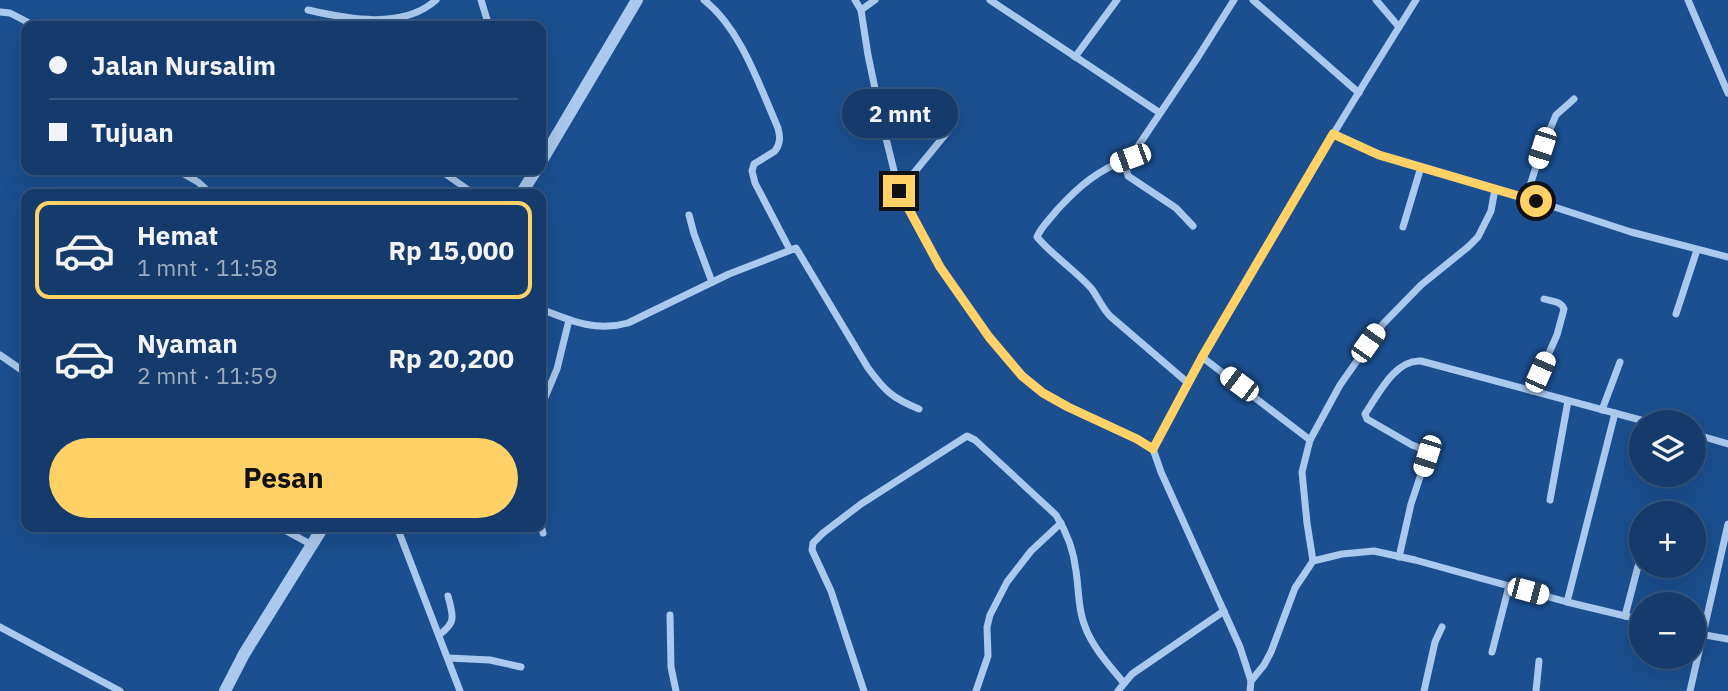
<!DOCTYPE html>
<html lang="id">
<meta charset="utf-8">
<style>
:root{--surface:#143b6b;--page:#214673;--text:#f1f3f6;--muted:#9dadc1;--line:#33557e;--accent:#ffd166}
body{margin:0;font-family:"IBM Plex Sans",sans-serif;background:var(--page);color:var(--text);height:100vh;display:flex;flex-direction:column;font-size:26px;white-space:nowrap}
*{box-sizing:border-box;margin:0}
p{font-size:23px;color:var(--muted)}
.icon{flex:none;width:38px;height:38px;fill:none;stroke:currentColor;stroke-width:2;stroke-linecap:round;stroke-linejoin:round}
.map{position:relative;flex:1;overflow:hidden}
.side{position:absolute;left:21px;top:189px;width:525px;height:343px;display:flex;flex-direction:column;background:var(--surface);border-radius:14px;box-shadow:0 7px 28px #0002,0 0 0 2px var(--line)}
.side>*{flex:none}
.top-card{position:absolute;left:21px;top:21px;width:525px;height:154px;border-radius:14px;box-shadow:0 7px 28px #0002,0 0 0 2px var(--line);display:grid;align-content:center;height:154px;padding:0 28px;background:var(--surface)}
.controls{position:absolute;left:1629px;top:410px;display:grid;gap:14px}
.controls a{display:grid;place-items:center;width:77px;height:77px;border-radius:50%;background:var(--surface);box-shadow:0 7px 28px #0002,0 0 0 2px var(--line);font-size:35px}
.end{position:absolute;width:32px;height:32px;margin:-16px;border:9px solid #ffd166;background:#111;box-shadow:0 0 0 4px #111}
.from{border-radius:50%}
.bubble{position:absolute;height:49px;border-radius:24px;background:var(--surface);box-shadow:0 7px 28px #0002,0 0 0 2px var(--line);font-size:23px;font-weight:700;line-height:49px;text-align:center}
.car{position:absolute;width:21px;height:42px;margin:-21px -10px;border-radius:9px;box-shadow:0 0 5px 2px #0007;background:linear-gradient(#fff 24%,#345 0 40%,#fff 0 76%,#345 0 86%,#fff 0)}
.top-card b{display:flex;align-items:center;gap:24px;height:66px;font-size:26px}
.top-card b+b{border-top:2px solid var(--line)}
.top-card i{width:18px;height:18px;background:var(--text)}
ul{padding:12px 0 0;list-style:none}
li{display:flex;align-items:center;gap:21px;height:98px;margin:0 14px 10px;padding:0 14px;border:4px solid transparent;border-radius:14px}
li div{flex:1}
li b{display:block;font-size:26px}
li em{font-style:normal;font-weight:700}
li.selected{border-color:var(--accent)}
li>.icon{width:63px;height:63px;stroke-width:1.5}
.primary-button{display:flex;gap:14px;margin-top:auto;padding:14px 28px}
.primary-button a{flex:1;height:80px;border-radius:42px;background:var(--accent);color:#111;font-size:28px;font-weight:700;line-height:80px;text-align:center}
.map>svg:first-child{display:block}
</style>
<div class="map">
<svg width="1728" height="691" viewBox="0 0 1728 691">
<rect width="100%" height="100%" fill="#1b4f8f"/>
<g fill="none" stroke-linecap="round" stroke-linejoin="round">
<!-- minor -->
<g stroke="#a9c9ee" stroke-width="7">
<polyline points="481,0 489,26"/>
<path d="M 704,0 C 741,29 759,85 778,128 C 780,136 781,143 775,151 L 754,164 L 752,171 L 755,183 L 790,250"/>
<polyline points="855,0 861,10 868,55 882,122 899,191 940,267 989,337 1022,375 1043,393 1067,407 1137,439 1153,449"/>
<polyline points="990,0 1160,113"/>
<polyline points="1253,0 1359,93"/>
<polyline points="1376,0 1399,27"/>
<polyline points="1688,0 1728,93"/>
<path d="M 308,10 C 347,19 403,30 436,0"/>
<polyline points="861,10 875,0"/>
<polyline points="0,12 10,13 35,26"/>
<polyline points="1075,57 1117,0"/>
<polyline points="1333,134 1379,155 1536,201 1631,232 1728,257"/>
<path d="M 1130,158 C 1098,170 1080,185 1057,210 C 1050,219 1041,227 1037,237 C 1053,256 1074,269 1091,288 C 1098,297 1102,308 1110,316 L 1188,383"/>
<polyline points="177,170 198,182 211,194"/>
<polyline points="440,170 474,194"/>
<polyline points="899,191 949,130"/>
<polyline points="1526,198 1542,148 1556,115 1574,99"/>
<polyline points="689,215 694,234 712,282"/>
<polyline points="1193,226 1176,208 1128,176 1126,168 1130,158 1198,57 1234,0"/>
<polyline points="1403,227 1421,167"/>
<path d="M 541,309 C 571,321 596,332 628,323 L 729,274 L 796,248 L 868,368 C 885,391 892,398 919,409"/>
<polyline points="1676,314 1697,250"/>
<polyline points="0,355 26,373"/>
<polyline points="1202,357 1310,440"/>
<path d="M 1532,391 L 1557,335 L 1564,309 C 1561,301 1551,301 1544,299"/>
<polyline points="541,407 557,369 569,320"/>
<polyline points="1602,410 1620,362"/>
<polyline points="1694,434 1728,444"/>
<polyline points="1550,500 1568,401"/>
<polyline points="541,525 543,533"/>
<polyline points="279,527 312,545"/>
<polyline points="397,527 460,691"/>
<path d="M 1399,557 L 1411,504 L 1427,456 L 1425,450 L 1412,445 L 1367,419 L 1365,414 C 1378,395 1395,359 1421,361 L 1648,422"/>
<polyline points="1313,561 1307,523 1302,472 1310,440 1340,385 1383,324 1421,285 1468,247 1478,237 1491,211 1495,189"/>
<polyline points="1567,602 1615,413"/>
<polyline points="670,615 671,667 676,691"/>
<polyline points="1625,616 1642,551"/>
<polyline points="0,627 120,691"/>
<polyline points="1694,633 1728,639"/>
<path d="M 439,635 C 457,622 453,616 448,596"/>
<polyline points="1492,652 1509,586"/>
<polyline points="448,658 490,660 521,667"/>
<polyline points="1251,681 1264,665 1271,652 1295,588 1313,561 1342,554 1374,551 1415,560 1567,602 1642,620"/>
<path d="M 864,691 L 831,591 L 812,550 L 813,543 L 823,533 L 861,504 L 967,436 L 975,440 L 1056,515 C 1066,531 1074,552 1076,571 C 1079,590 1078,611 1086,629 C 1094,649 1110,666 1123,682"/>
<polyline points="976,691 988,656 987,627 990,615 1007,582 1031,551 1061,523"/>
<polyline points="1118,691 1132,674 1224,611"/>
<path d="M 1250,691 L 1251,681 L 1240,647 L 1161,472 L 1153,449 C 1234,296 1324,147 1416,0"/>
<polyline points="1424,691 1435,642 1442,627"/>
<polyline points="1536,691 1539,661"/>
<polyline points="1690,691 1728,524"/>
</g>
<!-- tertiary -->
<g stroke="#a9c9ee" stroke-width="12">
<polyline points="541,162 637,0"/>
<polyline points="521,194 536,170"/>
<polyline points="225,691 244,654 323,527"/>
</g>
</g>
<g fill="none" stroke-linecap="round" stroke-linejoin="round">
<!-- route -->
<polyline stroke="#ffd166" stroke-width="9" points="899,191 940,267 989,337 1022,376 1043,393 1068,407 1137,439 1153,449 1202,357 1333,134 1379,155 1536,201"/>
</g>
</svg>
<div class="controls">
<a><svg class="icon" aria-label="layers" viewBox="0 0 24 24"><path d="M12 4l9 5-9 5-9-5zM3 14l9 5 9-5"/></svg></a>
<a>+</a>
<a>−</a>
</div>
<i class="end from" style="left:1536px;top:201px"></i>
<i class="end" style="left:899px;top:191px"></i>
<div class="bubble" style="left:842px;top:89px;width:116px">2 mnt</div>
<i class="car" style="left:1542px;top:148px;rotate:198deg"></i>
<i class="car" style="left:1130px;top:158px;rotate:250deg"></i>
<i class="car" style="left:1368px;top:343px;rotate:35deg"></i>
<i class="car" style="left:1540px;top:372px;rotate:24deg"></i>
<i class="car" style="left:1239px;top:384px;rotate:307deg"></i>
<i class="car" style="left:1427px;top:456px;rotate:198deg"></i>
<i class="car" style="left:1528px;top:591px;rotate:105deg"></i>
<div class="top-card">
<b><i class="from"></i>Jalan Nursalim</b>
<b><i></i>Tujuan</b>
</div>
<section class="side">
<ul>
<li class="selected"><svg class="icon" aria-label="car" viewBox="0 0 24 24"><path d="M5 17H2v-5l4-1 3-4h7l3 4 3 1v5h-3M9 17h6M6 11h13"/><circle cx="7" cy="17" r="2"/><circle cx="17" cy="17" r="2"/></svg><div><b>Hemat</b><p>1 mnt · 11:58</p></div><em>Rp 15,000</em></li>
<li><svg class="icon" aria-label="car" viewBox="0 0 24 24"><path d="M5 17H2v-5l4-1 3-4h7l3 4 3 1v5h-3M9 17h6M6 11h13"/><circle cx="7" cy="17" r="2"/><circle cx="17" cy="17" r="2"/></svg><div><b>Nyaman</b><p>2 mnt · 11:59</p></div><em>Rp 20,200</em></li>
</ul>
<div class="primary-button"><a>Pesan</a></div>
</section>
</div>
